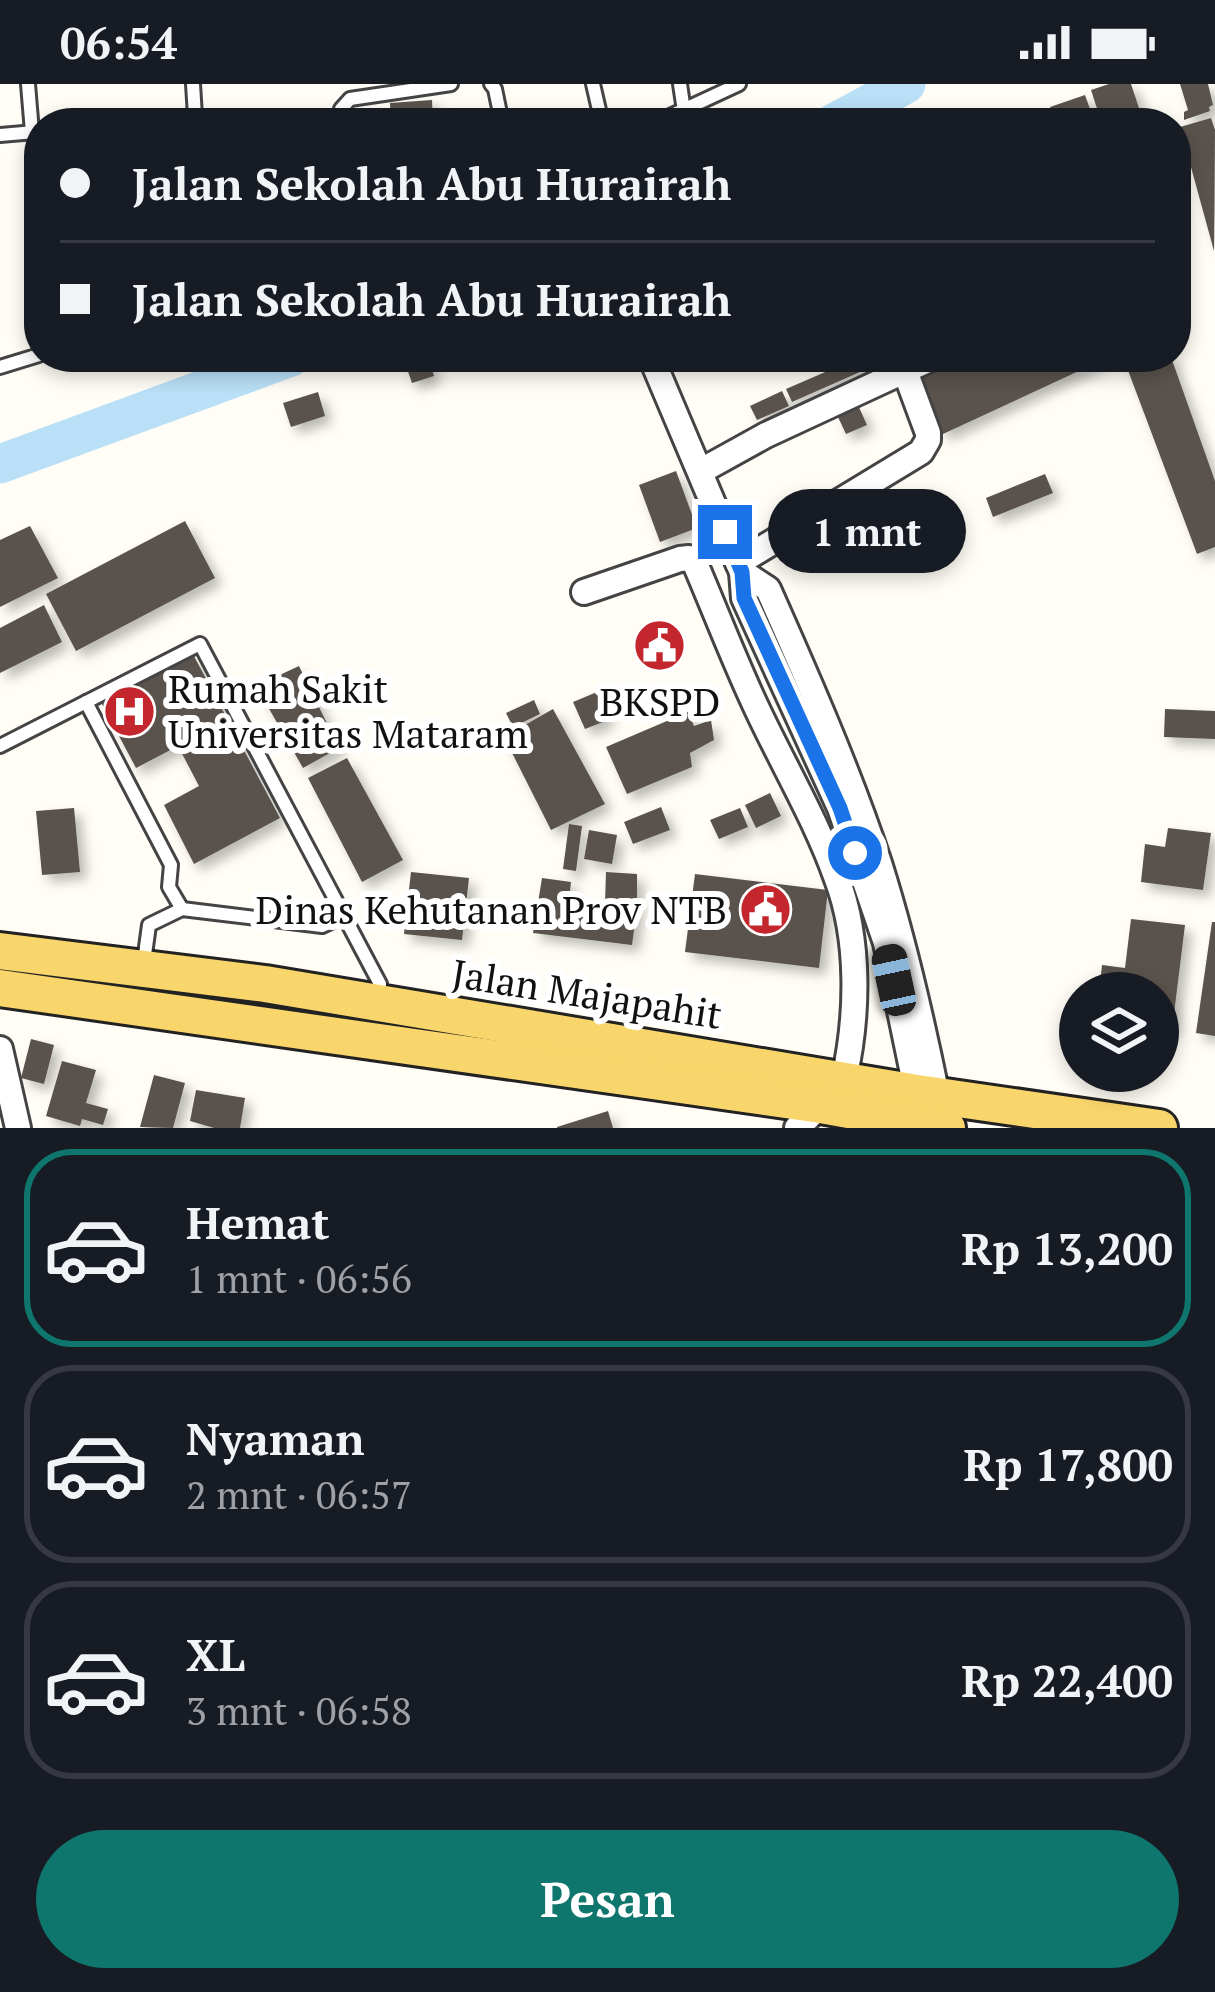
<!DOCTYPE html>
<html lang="id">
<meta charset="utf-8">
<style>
:root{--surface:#171b24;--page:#20242c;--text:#f1f3f6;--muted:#9ea1a6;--line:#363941;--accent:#0f766e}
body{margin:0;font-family:"PT Serif",serif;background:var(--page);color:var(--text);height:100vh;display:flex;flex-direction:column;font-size:45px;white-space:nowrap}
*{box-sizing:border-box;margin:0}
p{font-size:39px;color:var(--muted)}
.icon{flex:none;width:66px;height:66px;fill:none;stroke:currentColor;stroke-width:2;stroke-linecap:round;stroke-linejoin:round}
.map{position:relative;height:1044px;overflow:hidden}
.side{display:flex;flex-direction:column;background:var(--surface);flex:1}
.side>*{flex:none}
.top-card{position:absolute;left:24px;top:24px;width:1167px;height:264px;border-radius:48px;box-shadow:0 6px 18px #0003;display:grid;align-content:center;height:264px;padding:0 36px;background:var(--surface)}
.buttons{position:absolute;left:1059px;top:888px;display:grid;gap:24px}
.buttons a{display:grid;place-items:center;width:120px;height:120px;border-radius:50%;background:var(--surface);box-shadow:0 6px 18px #0003;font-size:60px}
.end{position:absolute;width:54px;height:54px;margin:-27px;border:15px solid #1a73e8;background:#fff;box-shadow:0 0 0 6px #fff}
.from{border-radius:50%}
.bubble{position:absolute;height:84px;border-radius:42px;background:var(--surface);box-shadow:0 6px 18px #0003;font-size:39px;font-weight:700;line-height:84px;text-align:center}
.car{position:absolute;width:36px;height:72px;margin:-36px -18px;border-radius:15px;box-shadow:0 0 9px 3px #0007;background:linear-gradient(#222 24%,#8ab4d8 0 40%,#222 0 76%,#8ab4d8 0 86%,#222 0)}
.top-card b{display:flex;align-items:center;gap:42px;height:114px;font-size:45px}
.top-card b+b{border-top:3px solid var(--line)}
.top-card i{width:30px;height:30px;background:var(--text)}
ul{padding:21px 0 0;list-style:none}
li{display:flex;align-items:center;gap:36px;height:198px;margin:0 24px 18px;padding:0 12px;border:6px solid var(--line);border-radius:48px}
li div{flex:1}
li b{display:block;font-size:45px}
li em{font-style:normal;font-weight:700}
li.current{border-color:var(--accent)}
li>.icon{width:108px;height:108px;stroke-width:1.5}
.action{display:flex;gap:24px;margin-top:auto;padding:24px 36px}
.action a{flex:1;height:138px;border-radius:72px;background:var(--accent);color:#fff;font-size:48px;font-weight:700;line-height:138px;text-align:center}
.status{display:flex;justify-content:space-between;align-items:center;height:84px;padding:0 60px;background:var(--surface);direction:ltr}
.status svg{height:33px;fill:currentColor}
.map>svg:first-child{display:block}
</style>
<div class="status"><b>06:54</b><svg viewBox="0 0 49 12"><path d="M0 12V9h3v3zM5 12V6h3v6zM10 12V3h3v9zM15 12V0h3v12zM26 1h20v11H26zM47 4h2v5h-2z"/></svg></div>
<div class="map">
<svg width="1215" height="1044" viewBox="0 0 1215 1044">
<defs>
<filter id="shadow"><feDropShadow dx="7" dy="7" stdDeviation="6" flood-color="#0004"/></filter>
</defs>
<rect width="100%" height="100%" fill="#fffdf5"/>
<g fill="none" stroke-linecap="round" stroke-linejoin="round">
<!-- river -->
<g stroke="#b9e0f7" stroke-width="39">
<polyline points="834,39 906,0"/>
<polyline points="0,380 291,273"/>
</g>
</g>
<!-- building -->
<g fill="#5a524d" filter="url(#shadow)">
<polygon points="1109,0 1131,0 1139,24 1101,37 1091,6"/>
<polygon points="1180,0 1208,0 1213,21 1209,23 1210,27 1184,36 1184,28 1188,26"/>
<polygon points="1085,11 1095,39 1056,39 1050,23"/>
<polygon points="432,16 433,39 391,39 390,19"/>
<polygon points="1211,34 1215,46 1214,167 1180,43"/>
<polygon points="403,273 428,273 434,292 412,299"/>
<polygon points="860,273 894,273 792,318 786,305"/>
<polygon points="960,273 1109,273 943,350 917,293"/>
<polygon points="1123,273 1171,273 1215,397 1215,463 1197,470"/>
<polygon points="782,307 789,322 757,336 750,322"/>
<polygon points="318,308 325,332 291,343 283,319"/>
<polygon points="858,321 867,341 846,350 837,331"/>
<polygon points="676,387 697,444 660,458 639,401"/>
<polygon points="1045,390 1053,409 993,433 986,414"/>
<polygon points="929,417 939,445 857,473 848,445"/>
<polygon points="185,437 215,494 76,567 46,510"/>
<polygon points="30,442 58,494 0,523 0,456"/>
<polygon points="44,521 62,558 0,589 0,544"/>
<polygon points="194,572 280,734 194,780 164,721 199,702 178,662 136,684 102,620"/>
<polygon points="299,582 339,664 303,684 256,602"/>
<polygon points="597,608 608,636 585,645 573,618"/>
<polygon points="534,616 540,630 513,643 506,629"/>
<polygon points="553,625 605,720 551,746 504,653"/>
<polygon points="1165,625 1215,627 1215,655 1164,653"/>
<polygon points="688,628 694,642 711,636 714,656 690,669 692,683 627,710 606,663"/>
<polygon points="347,674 403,776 362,798 308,694"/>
<polygon points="770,709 781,732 756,744 745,721"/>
<polygon points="661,723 670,746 633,760 624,738"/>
<polygon points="74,724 80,788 42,791 36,727"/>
<polygon points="740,724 748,743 719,755 710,736"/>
<polygon points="569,740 582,742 576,787 563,785"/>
<polygon points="1168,744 1211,749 1203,806 1141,798 1145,760 1165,763"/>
<polygon points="589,746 617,751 612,780 584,775"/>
<polygon points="411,788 469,794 462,856 404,850"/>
<polygon points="606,788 637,790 637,824 632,861 533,849 542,794 571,798 569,816 605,820"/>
<polygon points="695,790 828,806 819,884 685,868"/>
<polygon points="1131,835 1185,841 1172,946 1158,944 1158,909 1099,909 1102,881 1125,884"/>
<polygon points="1212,838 1215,838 1215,952 1196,949"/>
<polygon points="31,955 54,961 44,1000 21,994"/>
<polygon points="62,977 96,986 86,1019 108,1025 103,1041 82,1035 80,1042 46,1032"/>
<polygon points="154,991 185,999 173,1044 140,1043"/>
<polygon points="196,1006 245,1014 240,1044 214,1044 190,1037"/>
<polygon points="608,1027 613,1044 557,1044 557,1043"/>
</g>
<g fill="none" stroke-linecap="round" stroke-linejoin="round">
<defs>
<g id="lane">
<polyline points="28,0 32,48"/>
<polyline points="193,0 195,32"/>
<polyline points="491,0 495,5 502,39"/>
<polyline points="593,0 602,39"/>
<polyline points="680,0 684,27"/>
<polyline points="124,39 195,32 195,39"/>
<polyline points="343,39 341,25 350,15 451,0"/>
<polyline points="655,39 739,0"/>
<polyline points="0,51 35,48"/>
<polyline points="0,283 39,271"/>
<polyline points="86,618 171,781 169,803 182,825"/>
<polyline points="0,662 200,560 380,900 377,913"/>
<polyline points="144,878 149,841 182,825 322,842 343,832"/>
</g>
<g id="street">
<polyline points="651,273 742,488 744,514 840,724 886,859 917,1009"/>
<polyline points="701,387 766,351 934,273"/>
<polyline points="738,479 921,368 928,356 928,349 905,287"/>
<path d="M 742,488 L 768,505 C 808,595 848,686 879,779 C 903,855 921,933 937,1012"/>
<path d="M 584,508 L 680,475 L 689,474 L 694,477 C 716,528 735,579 759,629 C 785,684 817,738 837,795 C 860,856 858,932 844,995"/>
<polyline points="0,965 18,1044"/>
<polyline points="797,1044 821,1021"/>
</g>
<g id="primary">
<polyline points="0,867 265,900 917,1009 1159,1044"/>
<polyline points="0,904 821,1021 947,1044"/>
</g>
</defs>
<!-- lane casing -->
<use href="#lane" stroke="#444" stroke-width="18"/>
<!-- street casing -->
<use href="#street" stroke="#444" stroke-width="30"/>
<!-- primary casing -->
<use href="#primary" stroke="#222" stroke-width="42"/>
<!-- lane -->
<use href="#lane" stroke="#fff" stroke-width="12"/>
<!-- street -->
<use href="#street" stroke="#fff" stroke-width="24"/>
<!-- primary -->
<use href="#primary" stroke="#f9d66b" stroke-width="36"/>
</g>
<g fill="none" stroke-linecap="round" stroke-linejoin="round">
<!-- route -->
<polyline stroke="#1a73e8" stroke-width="15" points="725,448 742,488 744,514 840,724 855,769"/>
</g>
<!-- icons -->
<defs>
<symbol id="civic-disc" viewBox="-11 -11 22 22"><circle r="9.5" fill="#c4262e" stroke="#fff"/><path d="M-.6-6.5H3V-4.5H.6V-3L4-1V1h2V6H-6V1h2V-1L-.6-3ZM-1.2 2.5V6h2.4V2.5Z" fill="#fff"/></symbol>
<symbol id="hospital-disc" viewBox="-11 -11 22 22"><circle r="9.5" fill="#c4262e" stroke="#fff"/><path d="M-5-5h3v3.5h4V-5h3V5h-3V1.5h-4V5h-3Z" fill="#fff"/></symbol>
</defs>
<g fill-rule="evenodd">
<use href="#civic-disc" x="630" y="532" width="59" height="59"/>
<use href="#hospital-disc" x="100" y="598" width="59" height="59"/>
<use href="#civic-disc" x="736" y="796" width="59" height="59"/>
</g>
<g text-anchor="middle" stroke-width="12" stroke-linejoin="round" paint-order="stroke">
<!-- poi labels -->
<g font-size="39" fill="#111" stroke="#fff" text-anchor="start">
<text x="168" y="619">Rumah Sakit<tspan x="168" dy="45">Universitas Mataram</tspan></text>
<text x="660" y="632" text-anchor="middle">BKSPD</text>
<text x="727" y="840" text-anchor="end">Dinas Kehutanan Prov NTB</text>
</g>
<!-- street labels -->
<g font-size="39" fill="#111" stroke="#fff">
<text transform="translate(587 910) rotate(9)" y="14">Jalan Majapahit</text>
</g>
</g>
</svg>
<div class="buttons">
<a><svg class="icon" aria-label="layers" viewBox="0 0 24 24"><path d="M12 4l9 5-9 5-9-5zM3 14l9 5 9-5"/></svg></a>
</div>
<i class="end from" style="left:855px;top:769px"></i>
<i class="end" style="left:725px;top:448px"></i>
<div class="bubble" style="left:768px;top:405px;width:198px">1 mnt</div>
<i class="car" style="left:894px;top:896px;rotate:348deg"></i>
<div class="top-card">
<b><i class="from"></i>Jalan Sekolah Abu Hurairah</b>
<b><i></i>Jalan Sekolah Abu Hurairah</b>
</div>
</div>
<section class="side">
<ul>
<li class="current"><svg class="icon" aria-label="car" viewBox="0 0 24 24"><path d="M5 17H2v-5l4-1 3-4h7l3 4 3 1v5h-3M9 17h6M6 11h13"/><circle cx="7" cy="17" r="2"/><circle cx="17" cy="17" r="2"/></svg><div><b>Hemat</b><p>1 mnt · 06:56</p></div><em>Rp 13,200</em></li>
<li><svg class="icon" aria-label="car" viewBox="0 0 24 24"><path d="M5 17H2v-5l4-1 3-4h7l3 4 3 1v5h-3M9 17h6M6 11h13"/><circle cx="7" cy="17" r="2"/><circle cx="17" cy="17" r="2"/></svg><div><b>Nyaman</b><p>2 mnt · 06:57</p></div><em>Rp 17,800</em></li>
<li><svg class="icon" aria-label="car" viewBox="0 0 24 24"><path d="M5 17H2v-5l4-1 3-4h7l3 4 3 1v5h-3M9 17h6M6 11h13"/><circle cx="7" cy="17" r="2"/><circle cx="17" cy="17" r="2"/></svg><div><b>XL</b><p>3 mnt · 06:58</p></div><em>Rp 22,400</em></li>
</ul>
<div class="action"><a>Pesan</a></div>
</section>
